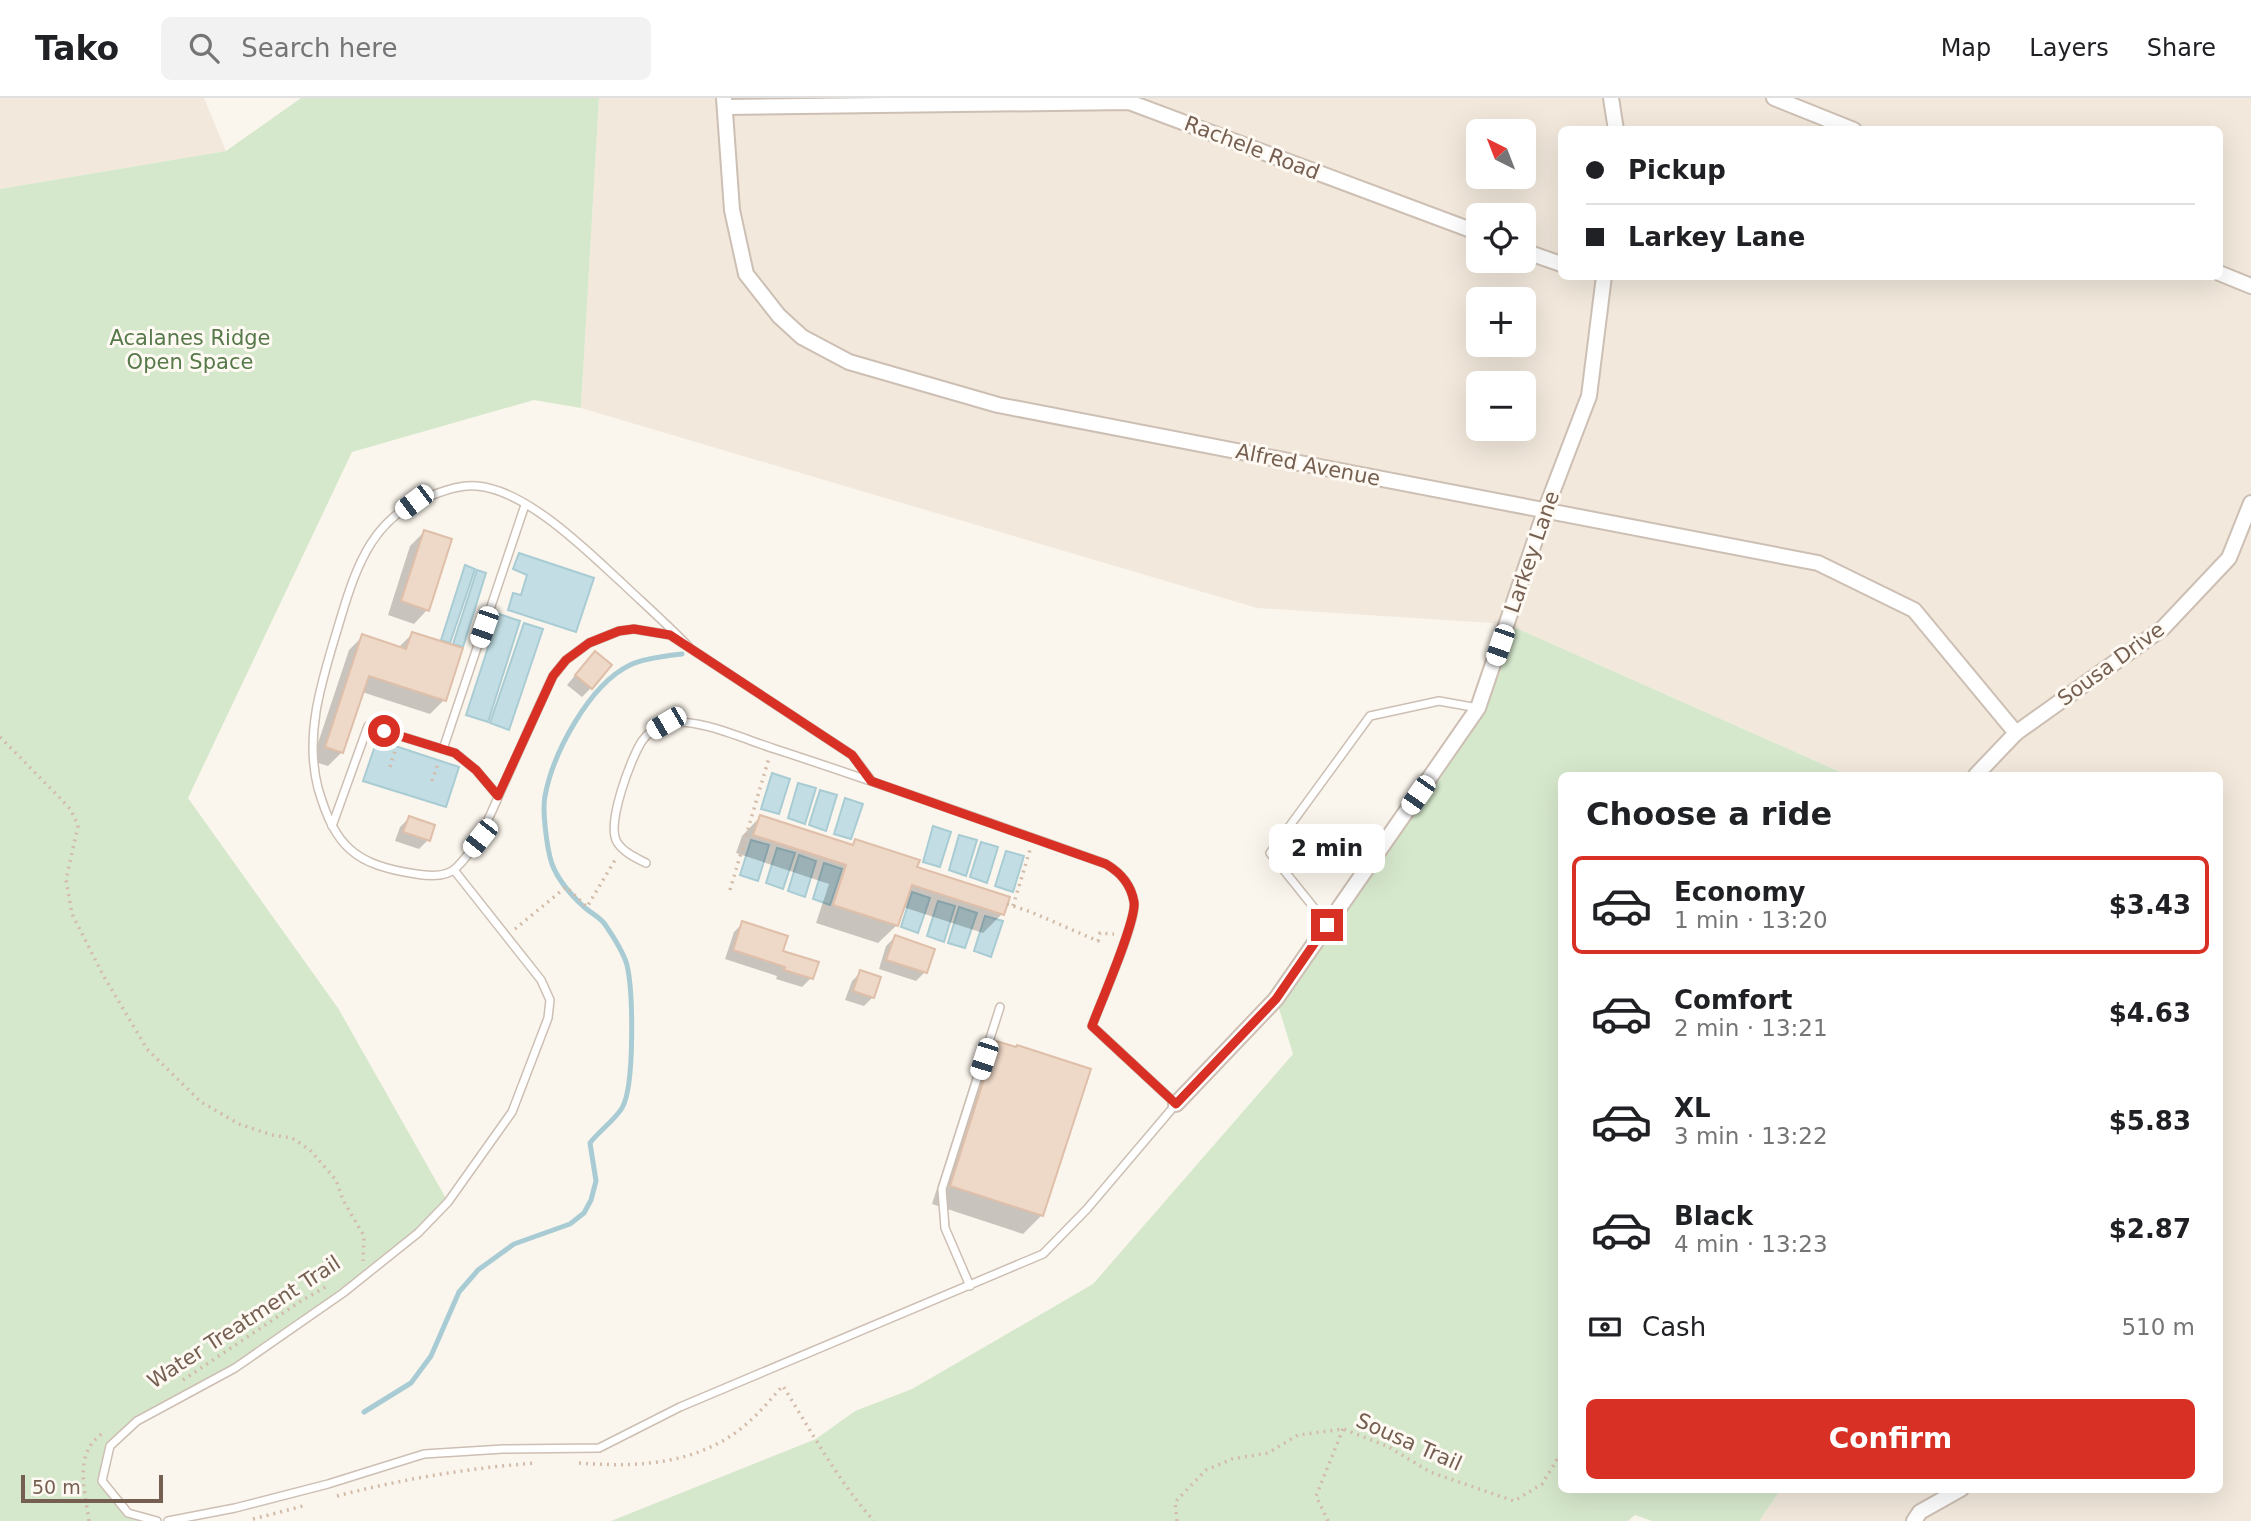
<!DOCTYPE html>
<meta charset="utf-8">
<style>
:root{--surface:#fff;--page:#f2f2f2;--text:#202124;--muted:#757577;--line:#e0e0e0;--accent:#d93025}
body{margin:0;font-family:"DejaVu Sans",sans-serif;background:var(--page);color:var(--text);height:100vh;display:flex;flex-direction:column;font-size:26px;white-space:nowrap}
*{box-sizing:border-box;margin:0}
p{font-size:23px;color:var(--muted)}
.icon{flex:none;width:38px;height:38px;fill:none;stroke:currentColor;stroke-width:2;stroke-linecap:round;stroke-linejoin:round}
.map{position:relative;flex:1;overflow:hidden}
.details{position:absolute;left:1558px;top:674px;width:665px;height:721px;display:flex;flex-direction:column;background:var(--surface);border-radius:10px;box-shadow:0 7px 28px #0002}
.details>*{flex:none}
.hud{position:absolute;left:1558px;top:28px;width:665px;height:154px;border-radius:10px;box-shadow:0 7px 28px #0002;display:grid;align-content:center;height:154px;padding:0 28px;background:var(--surface)}
.needle{width:46px;rotate:318deg}
.tools{position:absolute;left:1466px;top:21px;display:grid;gap:14px}
.tools a{display:grid;place-items:center;width:70px;height:70px;border-radius:10px;background:var(--surface);box-shadow:0 7px 28px #0002;font-size:35px}
.scale{position:absolute;left:21px;bottom:18px;width:142px;box-sizing:border-box;padding-left:7px;border:4px solid #755f51;border-top:0;font-size:19px;line-height:24px;white-space:nowrap;color:#755f51;-webkit-text-stroke:5px #fefaf3;paint-order:stroke}
.end{position:absolute;width:32px;height:32px;margin:-16px;border:9px solid #d93025;background:#fff;box-shadow:0 0 0 4px #fff}
.from{border-radius:50%}
.bubble{position:absolute;height:49px;border-radius:10px;background:var(--surface);box-shadow:0 7px 28px #0002;font-size:23px;font-weight:700;line-height:49px;text-align:center}
.car{position:absolute;width:21px;height:42px;margin:-21px -10px;border-radius:9px;box-shadow:0 0 5px 2px #0007;background:linear-gradient(#fff 24%,#345 0 40%,#fff 0 76%,#345 0 86%,#fff 0)}
.hud b{display:flex;align-items:center;gap:24px;height:66px;font-size:26px}
.hud b+b{border-top:2px solid var(--line)}
.hud i{width:18px;height:18px;background:var(--text)}
ul{padding:0;list-style:none}
li{display:flex;align-items:center;gap:21px;height:98px;margin:0 14px 10px;padding:0 14px;border:4px solid transparent;border-radius:10px}
li div{flex:1}
li b{display:block;font-size:26px}
li em{font-style:normal;font-weight:700}
li.current{border-color:var(--accent)}
li>.icon{width:63px;height:63px;stroke-width:1.5}
h2{padding:0 28px;font-size:32px;line-height:84px}
.pay{display:flex;align-items:center;gap:18px;height:77px;padding:0 28px;font-size:26px}
.pay p{margin-inline-start:auto}
.button{display:flex;gap:14px;margin-top:auto;padding:14px 28px}
.button a{flex:1;height:80px;border-radius:10px;background:var(--accent);color:#fff;font-size:28px;font-weight:700;line-height:80px;text-align:center}
header{display:flex;align-items:center;gap:42px;box-sizing:border-box;height:98px;padding:0 35px;background:var(--surface);border-bottom:2px solid var(--line)}
header strong{font-size:33px}
nav{display:flex;gap:38px;margin-inline-start:auto;font-size:24px}
.search{width:490px;height:63px;background:var(--page);display:flex;align-items:center;gap:18px;box-sizing:border-box;padding:0 24px;border-radius:10px;color:var(--muted);font-size:26px}
.map>svg:first-child{display:block}
</style>
<header>
<strong>Tako</strong>
<div class="search"><svg class="icon" aria-label="search" viewBox="0 0 24 24"><circle cx="10" cy="10" r="6"/><path d="M15 15l6 6"/></svg>Search here</div>
<nav><a>Map</a><a>Layers</a><a>Share</a></nav>
</header>
<div class="map">
<svg width="2251" height="1423" viewBox="0 0 2251 1423">
<rect width="100%" height="100%" fill="#fbf6ed"/>
<!-- residential -->
<g fill="#f2e8dc" fill-rule="evenodd">
<polygon points="0,0 204,0 226,53 0,91"/>
<path d="M 599,0 L 2251,0 L 2251,1423 L 1759,1423 L 1781,1391 L 2219,1391 L 2219,677 L 1847,677 L 1507,526 L 1257,510 L 581,310 ZM 1561,32 L 2219,32 L 2219,178 L 1561,178 ZM 1479,33 L 1524,33 L 1524,79 L 1479,79 ZM 1479,117 L 1524,117 L 1524,163 L 1479,163 ZM 1479,201 L 1524,201 L 1524,247 L 1479,247 ZM 1479,285 L 1524,285 L 1524,331 L 1479,331 Z"/>
</g>
<!-- green -->
<g fill="#d6e8cc">
<polygon points="301,0 599,0 581,310 534,302 352,354 188,700 338,910 448,1104 418,1135 235,1270 137,1323 110,1348 102,1384 128,1415 157,1423 0,1423 0,91 226,53"/>
<polygon points="1507,526 1847,677 1561,677 1561,1391 1781,1391 1759,1423 1652,1423 1635,1417 1628,1423 611,1423 816,1341 855,1313 912,1291 1093,1186 1293,956 1276,901 1478,610"/>
</g>
<!-- water -->
<g fill="#c2dee4" stroke="#a9ccd4" stroke-width="2">
<polygon points="519,455 594,480 576,534 508,512 513,495 521,497 527,477 513,471"/>
<polygon points="465,467 475,471 450,545 441,542"/>
<polygon points="477,472 486,475 463,549 453,546"/>
<polygon points="499,516 520,523 488,624 466,617"/>
<polygon points="524,525 543,531 509,632 490,625"/>
<polygon points="377,642 459,669 446,709 363,683"/>
<polygon points="772,675 790,681 779,716 761,711"/>
<polygon points="798,685 816,690 805,726 788,720"/>
<polygon points="820,692 837,697 826,733 809,727"/>
<polygon points="845,700 863,706 851,741 834,736"/>
<polygon points="933,728 951,734 940,769 923,764"/>
<polygon points="959,737 977,742 966,778 949,772"/>
<polygon points="751,742 769,747 758,783 740,777"/>
<polygon points="981,744 998,749 987,785 970,779"/>
<polygon points="777,750 795,755 783,791 766,785"/>
<polygon points="1006,753 1024,758 1013,794 995,788"/>
<polygon points="799,757 816,763 805,799 788,793"/>
<polygon points="824,765 842,771 830,807 813,801"/>
<polygon points="912,794 930,800 918,835 901,829"/>
<polygon points="938,803 955,808 944,844 927,838"/>
<polygon points="959,809 977,815 965,850 948,845"/>
<polygon points="985,818 1003,823 991,859 974,853"/>
</g>
<!-- shadow -->
<g fill="#0003">
<polygon points="424,434 427,512 414,526 388,517 410,448"/>
<polygon points="412,536 444,602 430,616 362,594 342,654 328,668 312,663 349,552 363,538 398,550"/>
<polygon points="586,564 591,590 582,599 567,587"/>
<polygon points="760,719 851,748 855,743 1002,816 983,835 903,809 897,827 878,845 816,825 829,786 736,755 742,738"/>
<polygon points="409,720 428,742 419,751 395,743 400,729"/>
<polygon points="743,825 781,854 811,880 802,889 776,881 777,878 725,861 734,834"/>
<polygon points="895,839 925,874 916,883 879,871 886,848"/>
<polygon points="861,874 873,899 864,908 845,902 852,883"/>
<polygon points="996,945 1042,1117 1023,1136 932,1106 977,964"/>
</g>
<g fill="none" stroke-linecap="round" stroke-linejoin="round">
<!-- stream -->
<path stroke="#a9ccd4" stroke-width="5" d="M 364,1314 L 411,1285 L 431,1258 L 459,1194 L 478,1172 L 514,1146 L 570,1126 L 584,1115 L 591,1102 L 596,1083 L 590,1045 C 599,1033 614,1023 622,1010 C 635,988 633,893 627,867 C 623,853 613,838 604,825 C 598,818 591,815 584,809 C 571,797 558,782 552,766 C 547,751 542,713 545,698 C 553,655 589,587 630,567 C 645,560 666,558 682,556"/>
</g>
<!-- building -->
<g fill="#eed8c7" stroke="#dfbfa9" stroke-width="2">
<polygon points="424,432 452,441 429,513 401,503"/>
<polygon points="412,534 463,550 446,603 369,578 343,655 325,649 362,536 406,551"/>
<polygon points="595,553 612,567 592,591 575,577"/>
<polygon points="760,717 853,747 855,741 920,762 917,769 1010,799 1004,817 912,787 898,828 833,807 846,767 753,737"/>
<polygon points="409,718 435,727 430,743 403,734"/>
<polygon points="742,823 788,838 783,853 819,864 813,881 784,872 785,869 733,852"/>
<polygon points="895,837 935,851 927,875 886,862"/>
<polygon points="860,872 881,879 874,900 853,893"/>
<polygon points="996,943 1016,949 1017,947 1091,971 1043,1118 950,1088"/>
</g>
<g fill="none" stroke-linecap="round" stroke-linejoin="round">
<defs>
<g id="service">
<path d="M 689,549 C 667,526 643,505 620,483 C 585,451 526,392 477,388 C 462,386 444,393 430,398 C 374,418 357,466 341,519 C 325,574 303,632 318,690 C 335,749 355,767 416,776 C 428,778 446,780 456,770 C 479,748 490,717 503,688 C 520,651 536,614 553,578 L 566,562 L 589,545 L 619,533 L 634,531 L 670,537 L 852,657 L 871,682"/>
<polyline points="443,651 525,407"/>
<polyline points="332,728 368,628 455,655 476,672 498,698"/>
<polyline points="1327,826 1270,755 1370,618 1439,603 1478,610"/>
<polyline points="970,1188 945,1130 942,1091 1000,909"/>
<polyline points="157,1423 128,1415 102,1383 110,1348 137,1323 235,1270 343,1195 418,1135 448,1104 512,1014 548,920 550,902 541,882 454,772"/>
<path d="M 168,1423 L 235,1410 L 328,1386 L 424,1356 L 503,1351 L 599,1350 L 680,1309 L 1043,1156 L 1087,1111 L 1176,1006 L 1092,928 C 1100,906 1137,823 1134,804 C 1131,786 1121,775 1106,766 C 996,727 886,687 775,651 C 746,642 697,619 667,625 C 658,626 647,636 642,643 C 631,660 606,726 617,744 C 623,754 636,760 646,765"/>
</g>
<g id="minor">
<polyline points="724,0 732,112 746,176 779,218 802,239 849,264 998,307 1818,465 1914,512 2016,635"/>
<polyline points="1611,0 1616,32"/>
<polyline points="1774,0 1854,32"/>
<polyline points="725,9 1129,4 1479,135"/>
<polyline points="1524,153 1561,166"/>
<polyline points="2219,175 2251,188"/>
<polyline points="1976,677 2016,635 2163,530 2229,460 2251,405"/>
<polyline points="1176,1006 1276,901 1478,610 1545,413 1589,298 1604,178"/>
<polyline points="1914,1423 1920,1414 1961,1391"/>
</g>
</defs>
<!-- service casing -->
<use href="#service" stroke="#cdbfb3" stroke-width="10"/>
<!-- minor casing -->
<use href="#minor" stroke="#cdbfb3" stroke-width="18"/>
<!-- path -->
<g stroke="#d3bba9" stroke-width="3.5" stroke-dasharray="2 5" stroke-linecap="butt">
<polyline points="0,639 58,698 71,712 78,728 66,782 72,816 103,877 147,951 201,1004 239,1026 272,1037 292,1040 310,1052 336,1082 343,1102 364,1138 363,1163"/>
<polyline points="390,669 396,649"/>
<polyline points="432,683 439,663"/>
<polyline points="730,792 769,660"/>
<polyline points="1007,806 1031,814 1098,843 1100,835 1114,836"/>
<polyline points="1013,808 1030,752"/>
<polyline points="515,831 566,789 587,809 615,762"/>
<polyline points="183,1282 301,1203 329,1187"/>
<path d="M 579,1365 C 641,1370 706,1366 753,1320 C 764,1310 773,1298 783,1288 C 811,1333 838,1383 874,1423"/>
<path d="M 337,1398 C 402,1381 469,1370 536,1365"/>
<polyline points="253,1421 303,1408"/>
<path d="M 89,1423 C 85,1393 73,1355 103,1335"/>
<polyline points="1177,1423 1175,1404 1206,1372 1232,1361 1268,1355 1298,1337 1343,1331 1387,1348 1430,1374 1514,1403 1542,1386 1561,1355"/>
<polyline points="1328,1423 1316,1398 1343,1331"/>
</g>
<!-- service -->
<use href="#service" stroke="#fff" stroke-width="7"/>
<!-- minor -->
<use href="#minor" stroke="#fff" stroke-width="14"/>
</g>
<g fill="none" stroke-linecap="round" stroke-linejoin="round">
<!-- route -->
<path stroke="#d93025" stroke-width="9" d="M 384,633 L 455,655 L 476,672 L 498,698 L 553,578 L 566,562 L 589,545 L 619,533 L 634,531 L 670,537 L 852,657 L 871,683 L 1106,766 C 1121,775 1131,786 1134,804 C 1137,822 1100,906 1092,928 L 1176,1006 L 1276,901 L 1327,827"/>
</g>
<g text-anchor="middle" stroke-width="6" stroke-linejoin="round" paint-order="stroke">
<!-- street labels -->
<g font-size="21" fill="#755f51" stroke="#fefaf3">
<text transform="translate(1252 50) rotate(21)" y="7">Rachele Road</text>
<text transform="translate(1308 367) rotate(11)" y="7">Alfred Avenue</text>
<text transform="translate(1532 454) rotate(-71)" y="7">Larkey Lane</text>
<text transform="translate(2111 566) rotate(-36)" y="7">Sousa Drive</text>
<text transform="translate(244 1224) rotate(-33)" y="7">Water Treatment Trail</text>
<text transform="translate(1409 1344) rotate(24)" y="7">Sousa Trail</text>
</g>
<!-- park labels -->
<g font-size="21" fill="#56794a" stroke="#fefaf3">
<text x="190" y="247">Acalanes Ridge<tspan x="190" dy="24">Open Space</tspan></text>
</g>
</g>
</svg>
<div class="tools">
<a><svg class="needle" viewBox="-14 -14 28 28"><path d="M0-13l5 13h-10z" fill="#e53935"/><path d="M0 13l5-13h-10z" fill="#757577"/></svg></a>
<a><svg class="icon" aria-label="locate" viewBox="0 0 24 24"><circle cx="12" cy="12" r="6"/><path d="M12 2v4M12 18v4M2 12h4M18 12h4"/></svg></a>
<a>+</a>
<a>−</a>
</div>
<div class="scale">50 m</div>
<i class="end from" style="left:384px;top:633px"></i>
<i class="end" style="left:1327px;top:827px"></i>
<div class="bubble" style="left:1269px;top:726px;width:116px">2 min</div>
<i class="car" style="left:414px;top:404px;rotate:233deg"></i>
<i class="car" style="left:484px;top:529px;rotate:199deg"></i>
<i class="car" style="left:1500px;top:547px;rotate:199deg"></i>
<i class="car" style="left:666px;top:625px;rotate:240deg"></i>
<i class="car" style="left:1418px;top:697px;rotate:215deg"></i>
<i class="car" style="left:480px;top:740px;rotate:218deg"></i>
<i class="car" style="left:984px;top:961px;rotate:198deg"></i>
<div class="hud">
<b><i class="from"></i>Pickup</b>
<b><i></i>Larkey Lane</b>
</div>
<section class="details">
<h2>Choose a ride</h2>
<ul>
<li class="current"><svg class="icon" aria-label="car" viewBox="0 0 24 24"><path d="M5 17H2v-5l4-1 3-4h7l3 4 3 1v5h-3M9 17h6M6 11h13"/><circle cx="7" cy="17" r="2"/><circle cx="17" cy="17" r="2"/></svg><div><b>Economy</b><p>1 min · 13:20</p></div><em>$3.43</em></li>
<li><svg class="icon" aria-label="car" viewBox="0 0 24 24"><path d="M5 17H2v-5l4-1 3-4h7l3 4 3 1v5h-3M9 17h6M6 11h13"/><circle cx="7" cy="17" r="2"/><circle cx="17" cy="17" r="2"/></svg><div><b>Comfort</b><p>2 min · 13:21</p></div><em>$4.63</em></li>
<li><svg class="icon" aria-label="car" viewBox="0 0 24 24"><path d="M5 17H2v-5l4-1 3-4h7l3 4 3 1v5h-3M9 17h6M6 11h13"/><circle cx="7" cy="17" r="2"/><circle cx="17" cy="17" r="2"/></svg><div><b>XL</b><p>3 min · 13:22</p></div><em>$5.83</em></li>
<li><svg class="icon" aria-label="car" viewBox="0 0 24 24"><path d="M5 17H2v-5l4-1 3-4h7l3 4 3 1v5h-3M9 17h6M6 11h13"/><circle cx="7" cy="17" r="2"/><circle cx="17" cy="17" r="2"/></svg><div><b>Black</b><p>4 min · 13:23</p></div><em>$2.87</em></li>
</ul>
<div class="pay"><svg class="icon" aria-label="cash" viewBox="0 0 24 24"><path d="M3 7h18v10H3z"/><circle cx="12" cy="12" r="2"/></svg>Cash<p>510 m</p></div>
<div class="button"><a>Confirm</a></div>
</section>
</div>
